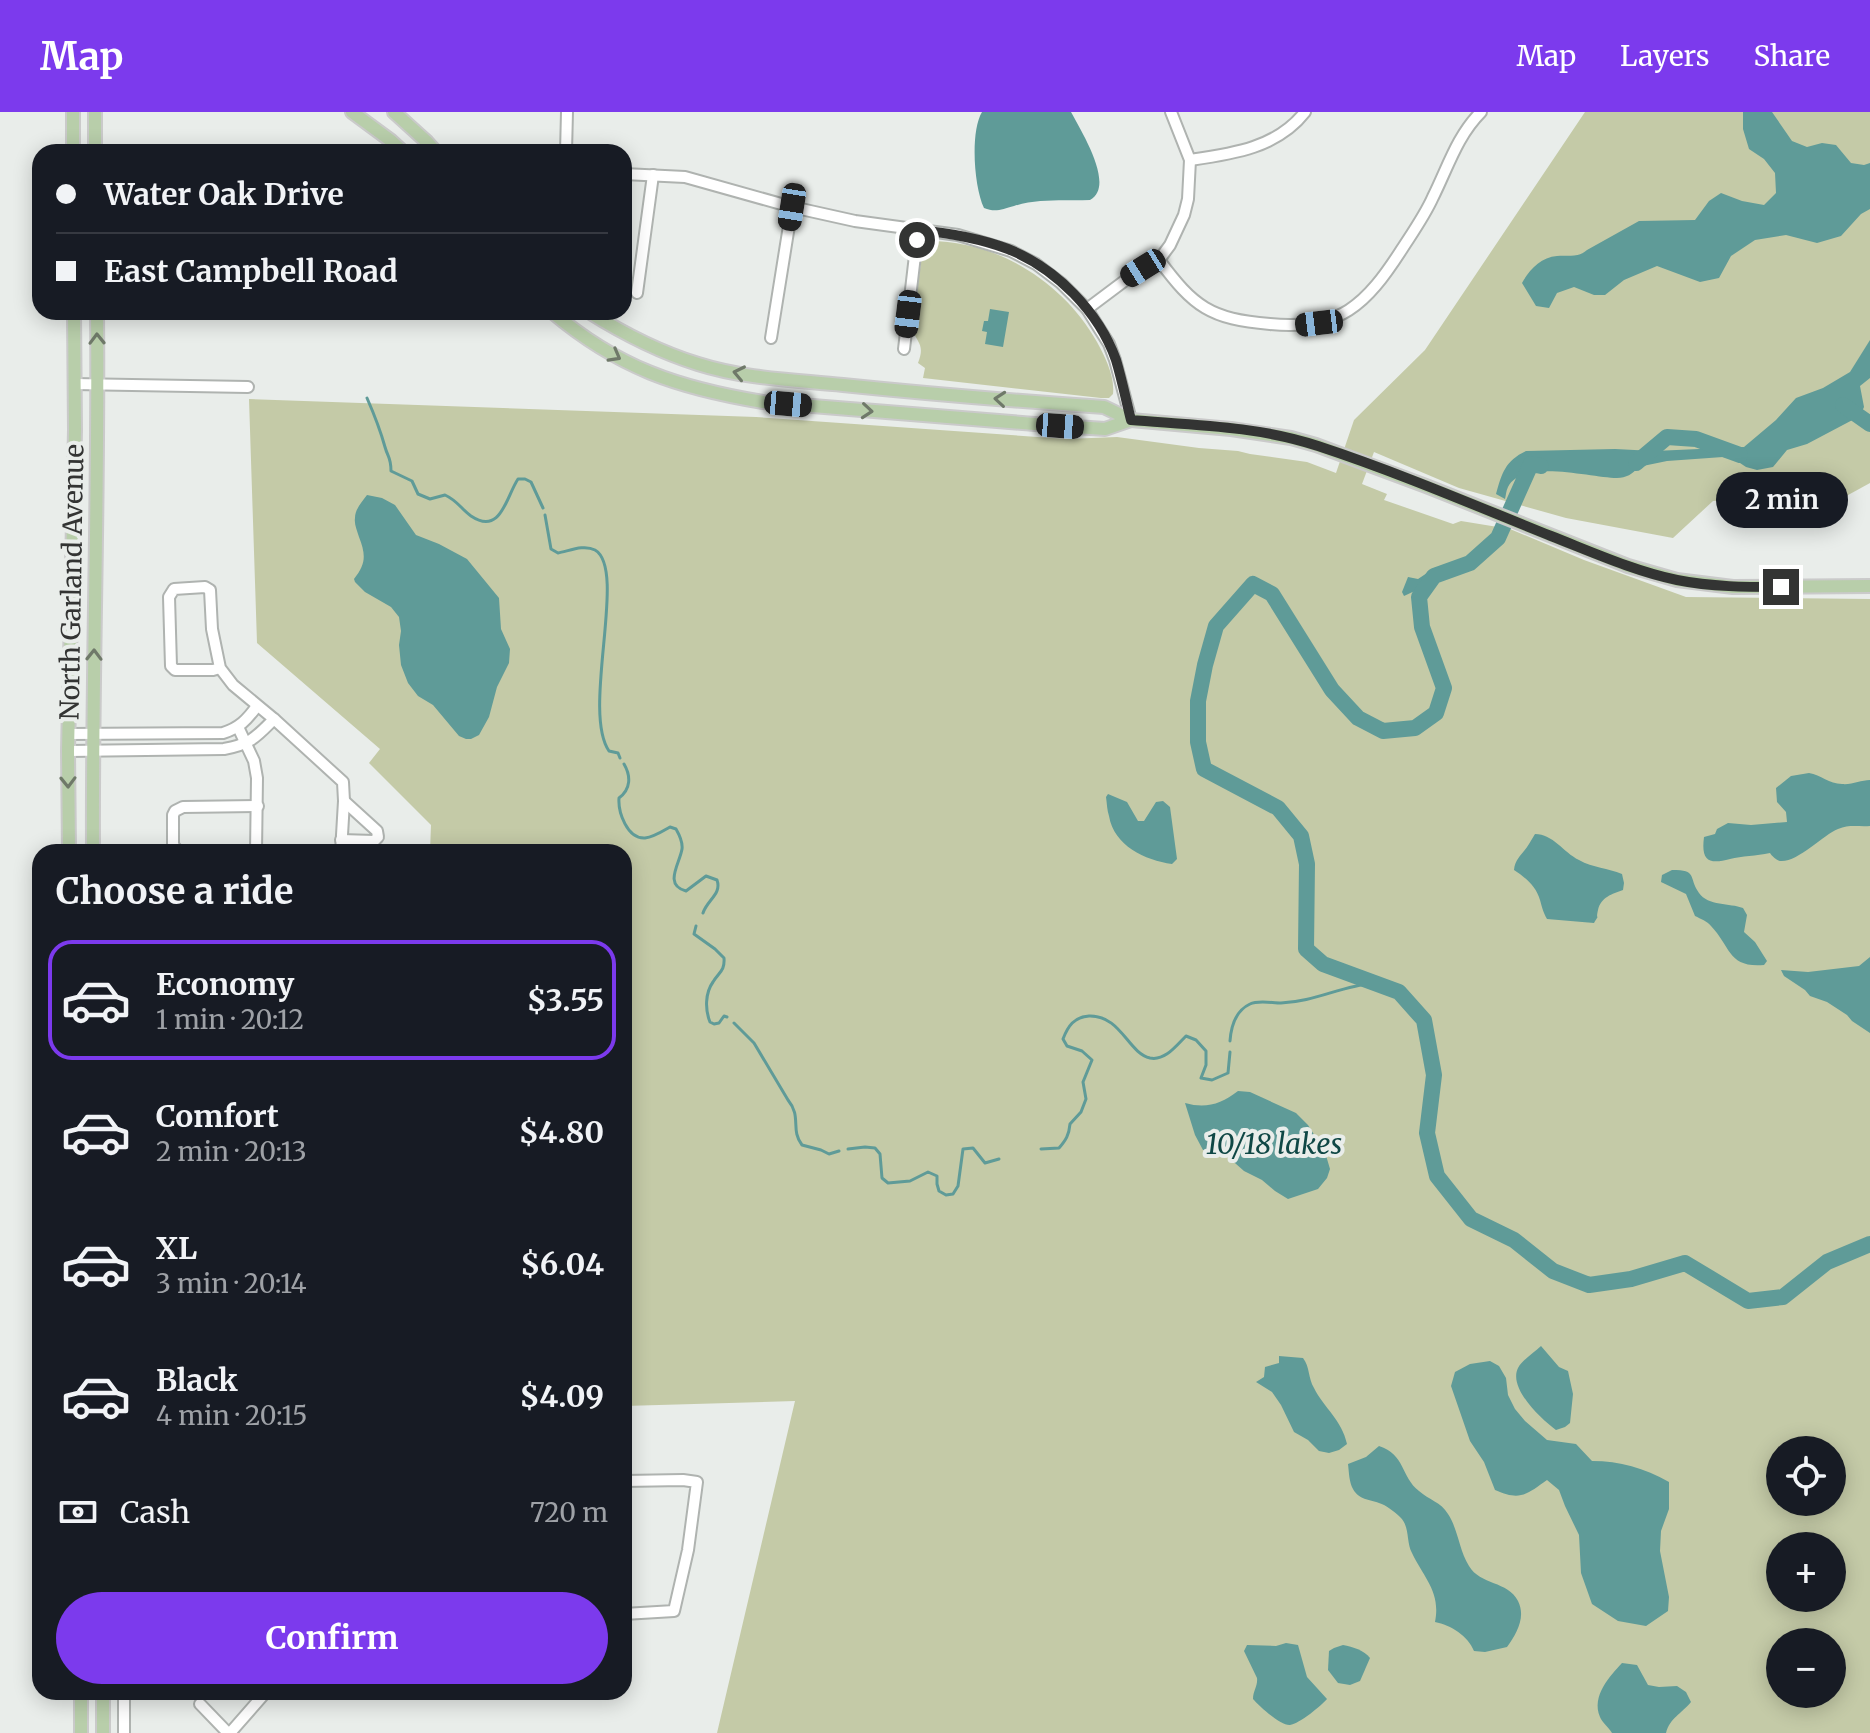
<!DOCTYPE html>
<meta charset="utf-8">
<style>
:root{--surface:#171b24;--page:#20242c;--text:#f1f3f6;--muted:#9ea1a6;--line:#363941;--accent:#7c3aed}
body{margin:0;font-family:Merriweather,serif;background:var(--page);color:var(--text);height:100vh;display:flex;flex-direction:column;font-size:30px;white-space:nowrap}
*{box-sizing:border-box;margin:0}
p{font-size:26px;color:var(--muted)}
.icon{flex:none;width:44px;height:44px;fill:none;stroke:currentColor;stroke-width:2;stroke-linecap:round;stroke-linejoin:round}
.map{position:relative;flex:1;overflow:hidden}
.panel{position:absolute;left:32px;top:732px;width:600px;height:856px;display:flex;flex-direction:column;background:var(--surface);border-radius:24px;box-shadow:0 4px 20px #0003}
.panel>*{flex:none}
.top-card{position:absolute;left:32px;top:32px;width:600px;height:176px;border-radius:24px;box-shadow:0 4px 20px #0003;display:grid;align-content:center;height:176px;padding:0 24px;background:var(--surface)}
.fabs{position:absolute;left:1766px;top:1324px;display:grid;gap:16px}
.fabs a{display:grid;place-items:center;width:80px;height:80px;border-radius:50%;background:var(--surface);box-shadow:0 4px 20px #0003;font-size:40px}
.end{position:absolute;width:36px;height:36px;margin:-18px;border:10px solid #333433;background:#fff;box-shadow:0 0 0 4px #fff}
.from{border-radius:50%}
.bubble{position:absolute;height:56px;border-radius:28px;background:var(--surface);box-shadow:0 4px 20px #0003;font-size:26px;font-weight:700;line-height:56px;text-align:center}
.car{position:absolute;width:24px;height:48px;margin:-24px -12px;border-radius:10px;box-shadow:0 0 6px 2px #0007;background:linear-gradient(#222 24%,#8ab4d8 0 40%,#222 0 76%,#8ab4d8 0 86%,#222 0)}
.top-card b{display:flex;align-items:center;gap:28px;height:76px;font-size:30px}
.top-card b+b{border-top:2px solid var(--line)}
.top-card i{width:20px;height:20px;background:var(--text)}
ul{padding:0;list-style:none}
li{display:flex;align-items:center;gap:24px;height:120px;margin:0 16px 12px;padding:0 8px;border:4px solid transparent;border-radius:24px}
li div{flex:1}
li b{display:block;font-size:30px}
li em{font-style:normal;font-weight:700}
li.active{border-color:var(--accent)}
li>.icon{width:72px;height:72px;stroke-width:1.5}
h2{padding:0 24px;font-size:36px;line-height:96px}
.pay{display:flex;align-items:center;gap:20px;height:88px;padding:0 24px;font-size:30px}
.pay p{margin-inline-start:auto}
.button{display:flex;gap:16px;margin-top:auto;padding:16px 24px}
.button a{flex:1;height:92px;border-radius:48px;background:var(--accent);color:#fff;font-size:32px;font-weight:700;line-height:92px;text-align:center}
header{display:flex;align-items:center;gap:48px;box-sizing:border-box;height:112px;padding:0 40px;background:var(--accent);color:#fff}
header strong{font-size:38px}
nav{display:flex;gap:44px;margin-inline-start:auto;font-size:28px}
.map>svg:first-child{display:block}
</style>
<header>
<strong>Map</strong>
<nav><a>Map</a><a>Layers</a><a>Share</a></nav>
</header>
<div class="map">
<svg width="1870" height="1621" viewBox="0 0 1870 1621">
<rect width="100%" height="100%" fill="#e9edea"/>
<!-- green -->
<g fill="#c4caa7" fill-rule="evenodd">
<path d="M 1585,0 L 1870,0 L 1870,371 L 1839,388 L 1798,395 L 1748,387 L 1713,389 L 1673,426 L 1566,406 L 1459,376 L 1374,340 L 1362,372 L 1387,382 L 1384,388 L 1453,412 L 1461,409 L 1510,417 L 1584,448 L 1686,485 L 1870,487 L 1870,1621 L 717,1621 L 795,1289 L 624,1294 L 624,740 L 430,740 L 431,713 L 369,651 L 380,637 L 257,531 L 249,287 L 756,305 L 1066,327 L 1117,325 L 1199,336 L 1238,339 L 1250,342 L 1307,350 L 1336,361 L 1354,308 L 1425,238 ZM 1780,1338 L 1832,1338 L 1832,1390 L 1780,1390 ZM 1780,1434 L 1832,1434 L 1832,1486 L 1780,1486 ZM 1780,1530 L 1832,1530 L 1832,1582 L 1780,1582 Z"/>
<path d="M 929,129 C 998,129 1063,170 1097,230 C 1105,245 1115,264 1113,282 L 1109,286 L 1101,286 L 923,266 L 925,256 L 918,251 C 925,233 918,232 912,217 L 923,135 Z"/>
</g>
<!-- water -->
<g fill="#5f9b98">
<path d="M 982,0 L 1071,0 C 1081,19 1116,74 1090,88 C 1065,89 1039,86 1014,94 C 1002,97 996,101 984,96 C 974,75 970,20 982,0 Z"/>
<path d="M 1743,0 L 1772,0 L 1792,29 L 1807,35 L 1822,31 L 1836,33 L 1851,51 L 1864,53 L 1870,51 L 1870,97 L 1861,102 L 1841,124 L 1817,131 L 1786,123 L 1755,128 L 1731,144 L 1719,166 L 1700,170 L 1657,154 L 1624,168 L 1605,183 L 1594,183 L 1574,175 L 1557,181 L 1549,196 L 1536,194 L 1522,171 C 1529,158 1541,145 1557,144 C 1568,143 1578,146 1587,138 L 1639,109 L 1695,108 L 1709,89 L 1721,81 L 1742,89 L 1764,93 L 1776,81 L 1775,61 L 1764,47 L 1749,37 L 1743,17 Z"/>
<polygon points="990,197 1009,200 1003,235 985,232 987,220 982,219 984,209 988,209"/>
<path d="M 1870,228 L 1870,266 L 1860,274 L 1864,295 L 1860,304 L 1807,332 L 1787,338 L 1773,355 L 1757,358 L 1746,355 L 1734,347 L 1723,345 L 1667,349 L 1638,355 C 1633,362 1626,366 1617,366 C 1591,366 1523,346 1508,375 C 1506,379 1506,383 1505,387 L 1496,382 C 1502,361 1505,349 1526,339 L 1615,337 L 1654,339 L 1744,335 L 1776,308 L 1796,286 L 1823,276 L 1850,260 Z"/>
<path d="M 367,383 L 382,386 L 395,393 L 416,423 L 439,432 L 467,447 L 499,486 L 501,517 L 510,537 L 509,551 L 497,575 L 489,605 L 479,623 L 471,627 L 466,627 L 459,624 L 433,593 L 418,584 L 408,571 L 401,553 L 399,533 L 401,519 L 399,505 L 391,495 L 365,480 L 355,470 L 354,467 C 366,452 366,443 359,425 C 357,418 354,412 355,406 C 355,397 362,390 367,383 Z"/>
<polygon points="1436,455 1442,463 1431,471 1427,476 1419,477 1404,484 1402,480 1408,465 1418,467"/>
<path d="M 1809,661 C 1821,663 1829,672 1842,672 C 1852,673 1861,668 1870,668 L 1870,714 C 1858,715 1850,712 1838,717 C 1823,723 1797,751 1780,749 C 1776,748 1772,744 1770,741 C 1756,744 1742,744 1730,747 C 1708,753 1701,748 1704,725 L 1715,722 L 1717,717 L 1728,711 L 1751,713 L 1787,710 L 1786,700 L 1777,690 L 1776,676 L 1791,664 Z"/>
<path d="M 1108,682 L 1127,690 L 1138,709 L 1144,709 L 1156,690 L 1163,689 L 1170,695 L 1177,747 L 1172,752 C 1145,748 1114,734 1109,704 C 1107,698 1107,692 1106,685 Z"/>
<path d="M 1535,722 C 1553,722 1563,740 1579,748 C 1593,756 1608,756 1622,762 L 1624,771 L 1623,778 C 1612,782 1601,785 1598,798 C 1595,811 1601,799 1594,811 L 1547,807 C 1543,800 1542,795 1540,788 C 1536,774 1526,766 1514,758 C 1515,746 1523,742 1529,732 C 1531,729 1533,725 1535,722 Z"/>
<path d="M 1672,758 C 1698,758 1688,765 1699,781 C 1708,794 1730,791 1743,796 L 1747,803 L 1744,820 L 1755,830 L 1767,849 L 1764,853 C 1728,856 1731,835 1711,814 C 1707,809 1701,807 1695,804 L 1686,782 L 1661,770 L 1662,763 Z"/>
<polygon points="1870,845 1870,921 1852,909 1847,903 1827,890 1810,884 1805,878 1784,864 1781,858 1808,860 1859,854"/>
<path d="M 1238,979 L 1250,980 L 1296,1001 L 1308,1013 L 1325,1040 L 1330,1057 L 1327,1066 L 1318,1077 L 1288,1087 L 1275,1079 L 1262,1068 L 1244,1059 L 1227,1044 L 1216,1038 L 1203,1038 L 1195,1023 L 1185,991 C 1206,997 1221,992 1238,979 Z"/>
<path d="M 1541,1234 L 1559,1255 L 1568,1259 L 1573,1282 L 1570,1311 L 1565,1315 L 1556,1318 C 1541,1307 1508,1276 1518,1256 C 1523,1247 1534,1241 1541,1234 Z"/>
<path d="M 1279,1244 L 1303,1246 C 1310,1255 1308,1266 1314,1276 C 1324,1296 1342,1308 1347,1332 L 1339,1338 L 1329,1341 L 1319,1339 L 1308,1328 L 1294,1320 L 1281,1293 L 1272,1280 L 1256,1270 L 1264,1265 L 1265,1255 L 1279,1251 Z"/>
<path d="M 1490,1249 L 1499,1254 L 1506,1266 L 1508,1283 L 1515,1297 L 1525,1309 L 1547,1328 L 1576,1332 L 1592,1349 C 1620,1349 1644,1356 1669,1370 L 1669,1397 L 1661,1419 L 1660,1439 L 1669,1485 L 1668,1499 L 1646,1514 L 1618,1509 L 1592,1492 L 1581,1461 L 1579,1423 L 1565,1394 L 1559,1378 L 1547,1368 C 1526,1383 1520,1389 1495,1378 L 1484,1350 L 1470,1329 L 1460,1300 L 1451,1274 L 1455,1260 L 1470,1252 Z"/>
<path d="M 1379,1334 C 1405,1342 1401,1365 1419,1379 C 1429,1388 1441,1390 1448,1402 C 1458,1417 1459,1438 1469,1454 C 1480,1473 1508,1469 1518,1489 C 1526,1505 1517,1521 1507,1535 L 1485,1540 L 1474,1539 C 1468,1524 1451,1513 1435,1510 C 1441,1480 1424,1466 1412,1441 C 1406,1430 1410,1414 1400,1405 C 1395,1400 1386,1393 1379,1391 C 1369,1387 1359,1388 1353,1377 C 1349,1370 1349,1360 1348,1352 L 1366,1345 Z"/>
<path d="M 1286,1531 L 1298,1533 L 1307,1565 L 1327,1587 C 1322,1593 1299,1612 1290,1613 C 1281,1614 1259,1594 1253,1587 C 1253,1579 1258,1574 1257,1566 L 1244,1539 L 1247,1533 L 1276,1534 Z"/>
<path d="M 1343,1533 C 1353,1535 1364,1538 1370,1546 L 1360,1569 L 1350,1573 L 1338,1571 L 1328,1558 L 1329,1539 L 1334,1536 Z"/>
<path d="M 1622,1551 L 1637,1553 L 1648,1573 L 1659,1575 L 1677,1574 L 1686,1580 L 1691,1590 C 1681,1602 1670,1606 1666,1621 L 1612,1621 C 1609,1616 1602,1610 1600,1605 C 1591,1584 1610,1564 1622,1551 Z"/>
</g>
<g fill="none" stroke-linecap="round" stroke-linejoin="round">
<!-- stream -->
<g stroke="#5f9b98" stroke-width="3">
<path d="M 367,286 C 374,302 380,317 385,335 C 388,346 391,345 391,359 L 412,369 L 418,382 L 430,387 L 445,383 C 458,389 461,397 471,404 C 501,424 506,385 518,367 L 525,367 L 531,370 L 543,396"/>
<path d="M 545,403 L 551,437 L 558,441 C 569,439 584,432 595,438 C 628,457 581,598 609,639 L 618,641 L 620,646"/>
<path d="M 624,652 C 631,664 631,677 619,686 C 618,700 627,727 645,726 C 654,725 663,719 670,715 L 676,717 C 680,724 683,730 682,737 C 680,751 663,773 686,779 L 706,764 L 717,768 C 722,782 707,788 703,801"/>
<path d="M 696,814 L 694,822 L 715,837 L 724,846 C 725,859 719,860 713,870 C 705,881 705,898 710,910 L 714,912 L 719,911 L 724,904 L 727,905"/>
<path d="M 734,911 L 754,931 L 788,988 C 802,1005 790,1017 802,1033 L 821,1038 L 829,1042 L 839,1039"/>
<path d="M 1230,929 C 1231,915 1235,899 1250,892 C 1258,888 1272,891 1281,891 C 1314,890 1341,874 1374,871"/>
<polyline points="848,1037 865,1035 875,1036 880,1042 882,1066 888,1071 910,1069 928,1060 937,1064 937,1072 939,1079 946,1083 953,1082 958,1074 963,1037 973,1036 985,1051 999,1047"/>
<path d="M 1041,1037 L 1059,1036 C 1066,1028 1069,1023 1070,1012 L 1081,1000 L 1086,987 L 1083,970 L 1092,948 L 1082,939 L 1067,934 L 1063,927 C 1068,914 1074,905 1089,904 C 1121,903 1128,941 1150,946 C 1165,949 1176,934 1186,924 L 1196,928 L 1206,939 L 1206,953 L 1201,966 L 1212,968 L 1228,961 L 1230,940"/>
</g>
<!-- river -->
<g stroke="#5f9b98" stroke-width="16">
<polyline points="1843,293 1870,312"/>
<polyline points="1636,351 1667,325 1696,327 1740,343"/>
<polyline points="1541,354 1531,352 1498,426 1470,451 1434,464 1419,485 1422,515 1444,576 1436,601 1415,616 1383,619 1358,606 1332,578 1272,482 1253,472 1216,514 1205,553 1198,589 1198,630 1204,657 1278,696 1301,724 1307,752 1306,837 1323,852 1399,880 1424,908 1434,963 1427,1021 1437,1064 1471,1107 1514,1128 1553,1159 1589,1173 1631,1167 1685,1151 1748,1189 1783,1185 1827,1150 1870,1132"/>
</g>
<defs>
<g id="minor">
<polyline points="566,40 567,0"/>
<path d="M 1190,48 C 1232,42 1277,36 1305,0"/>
<polyline points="624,62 685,65 792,95 855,109 958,123 1011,139 1036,152 1061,171 1087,197 1109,232 1115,248 1131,308"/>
<path d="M 1159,148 C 1194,195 1210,207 1270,212 C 1340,219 1366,193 1402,137 C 1413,120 1425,103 1433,85 C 1448,55 1457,24 1481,0"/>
<polyline points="637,181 653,63"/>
<polyline points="1087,197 1127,167 1159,148 1170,133 1184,103 1188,87 1190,48 1171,0"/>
<polyline points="771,226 792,95"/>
<polyline points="904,237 918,118"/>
<polyline points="74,272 248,275"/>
<polyline points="220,556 213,558 175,558 171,554 169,485 174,477 205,475 210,478 212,517 220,556 233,573 274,607 343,670 344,689 341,740"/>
<polyline points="238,615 254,649 257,666 256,740"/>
<path d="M 68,622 L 223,621 C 239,616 247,608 257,594"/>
<path d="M 68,639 L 224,637 C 251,632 256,625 274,607"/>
<polyline points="341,728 374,729 378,725 377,719 344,689"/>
<polyline points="179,740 173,733 173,703 175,699 183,695 258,694"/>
<polyline points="624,1369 683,1368 697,1370 688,1438 674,1499 624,1502"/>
<polyline points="124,1580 124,1621"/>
<polyline points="200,1592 228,1621"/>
<polyline points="230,1621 266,1580"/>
</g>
<g id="major">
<polyline points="73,0 73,40"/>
<polyline points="95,0 95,40"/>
<polyline points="352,0 390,28 403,40"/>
<polyline points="394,0 427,30 436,40"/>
<path d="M 552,200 C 618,256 678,276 763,290 L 1060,314 L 1105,317 L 1131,308"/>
<path d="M 589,200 C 624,222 659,240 698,252 C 745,267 795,268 843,273 C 930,282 1017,289 1104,295 L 1131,308 L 1231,317 L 1291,326 L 1316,333 L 1426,374 L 1628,454 L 1677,468 L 1733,475 L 1870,474"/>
<polyline points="69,740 68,639 75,318 74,200"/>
<path d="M 93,740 C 92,560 99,380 97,200"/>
<polyline points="81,1580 81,1621"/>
<polyline points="103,1580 103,1621"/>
</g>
</defs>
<!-- minor casing -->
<use href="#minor" stroke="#afb3b0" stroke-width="14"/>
<!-- major casing -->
<use href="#major" stroke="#cacaca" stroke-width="16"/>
<!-- minor -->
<use href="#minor" stroke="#fff" stroke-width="10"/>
<!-- major -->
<use href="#major" stroke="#b8ceaa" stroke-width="12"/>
</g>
<!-- one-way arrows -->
<defs><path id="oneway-chevron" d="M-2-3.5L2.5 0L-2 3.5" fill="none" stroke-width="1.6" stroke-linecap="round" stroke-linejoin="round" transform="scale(2)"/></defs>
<g stroke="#6f7969">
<use href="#oneway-chevron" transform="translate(97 227) rotate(-91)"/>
<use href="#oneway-chevron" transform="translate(615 244) rotate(29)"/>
<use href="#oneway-chevron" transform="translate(739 261) rotate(-168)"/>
<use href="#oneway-chevron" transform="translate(1000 287) rotate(-175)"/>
<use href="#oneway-chevron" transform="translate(867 299) rotate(5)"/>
<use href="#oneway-chevron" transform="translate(94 543) rotate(-89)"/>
<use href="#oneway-chevron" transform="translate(68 670) rotate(89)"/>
</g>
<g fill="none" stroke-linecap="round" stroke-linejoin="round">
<!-- route -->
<path stroke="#333433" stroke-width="10" d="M 917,128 L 918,118 C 949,121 979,126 1008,137 C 1056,156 1099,200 1116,248 C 1122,268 1126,288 1131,308 C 1193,313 1258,314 1318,334 C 1397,360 1474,393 1551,424 C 1592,440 1634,459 1677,468 C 1712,475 1746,475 1781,475"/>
</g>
<g text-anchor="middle" stroke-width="8" stroke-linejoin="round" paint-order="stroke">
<!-- street labels -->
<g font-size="26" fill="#333433" stroke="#e9edea">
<text transform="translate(72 470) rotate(-89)" y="9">North Garland Avenue</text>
</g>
<!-- water labels -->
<g font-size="28" font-style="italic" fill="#0f4745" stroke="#e9edea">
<text x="1274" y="1042">10/18 lakes</text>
</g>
</g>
</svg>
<div class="fabs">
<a><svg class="icon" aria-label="locate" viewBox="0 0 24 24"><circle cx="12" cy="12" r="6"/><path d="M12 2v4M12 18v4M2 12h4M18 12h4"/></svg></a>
<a>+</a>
<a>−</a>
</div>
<i class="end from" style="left:917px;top:128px"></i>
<i class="end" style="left:1781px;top:475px"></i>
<div class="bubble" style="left:1716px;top:360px;width:132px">2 min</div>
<i class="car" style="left:792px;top:95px;rotate:189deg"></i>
<i class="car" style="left:1143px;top:156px;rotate:238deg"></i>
<i class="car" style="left:908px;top:202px;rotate:187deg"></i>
<i class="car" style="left:1319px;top:211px;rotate:263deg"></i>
<i class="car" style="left:788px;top:292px;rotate:95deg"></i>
<i class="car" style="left:1060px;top:314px;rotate:94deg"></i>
<div class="top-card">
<b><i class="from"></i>Water Oak Drive</b>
<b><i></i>East Campbell Road</b>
</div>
<section class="panel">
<h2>Choose a ride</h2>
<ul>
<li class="active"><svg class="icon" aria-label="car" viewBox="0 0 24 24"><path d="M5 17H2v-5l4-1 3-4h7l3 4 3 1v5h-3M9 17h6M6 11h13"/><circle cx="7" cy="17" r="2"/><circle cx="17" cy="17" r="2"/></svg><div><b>Economy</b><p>1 min · 20:12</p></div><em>$3.55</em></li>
<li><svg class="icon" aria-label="car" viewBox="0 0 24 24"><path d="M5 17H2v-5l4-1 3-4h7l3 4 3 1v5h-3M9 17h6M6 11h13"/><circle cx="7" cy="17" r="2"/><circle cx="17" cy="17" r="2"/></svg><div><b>Comfort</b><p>2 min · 20:13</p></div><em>$4.80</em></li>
<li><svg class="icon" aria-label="car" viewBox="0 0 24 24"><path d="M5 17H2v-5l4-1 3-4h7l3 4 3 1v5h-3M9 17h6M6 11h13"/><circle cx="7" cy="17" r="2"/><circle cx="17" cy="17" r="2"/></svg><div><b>XL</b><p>3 min · 20:14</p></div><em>$6.04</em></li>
<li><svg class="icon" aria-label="car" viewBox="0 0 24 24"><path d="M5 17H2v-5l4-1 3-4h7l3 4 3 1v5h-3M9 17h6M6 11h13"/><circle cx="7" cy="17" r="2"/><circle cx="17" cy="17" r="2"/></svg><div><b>Black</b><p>4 min · 20:15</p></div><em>$4.09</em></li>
</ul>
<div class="pay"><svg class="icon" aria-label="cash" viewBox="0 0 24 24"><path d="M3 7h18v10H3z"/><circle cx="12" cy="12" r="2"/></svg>Cash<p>720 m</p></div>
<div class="button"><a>Confirm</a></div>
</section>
</div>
